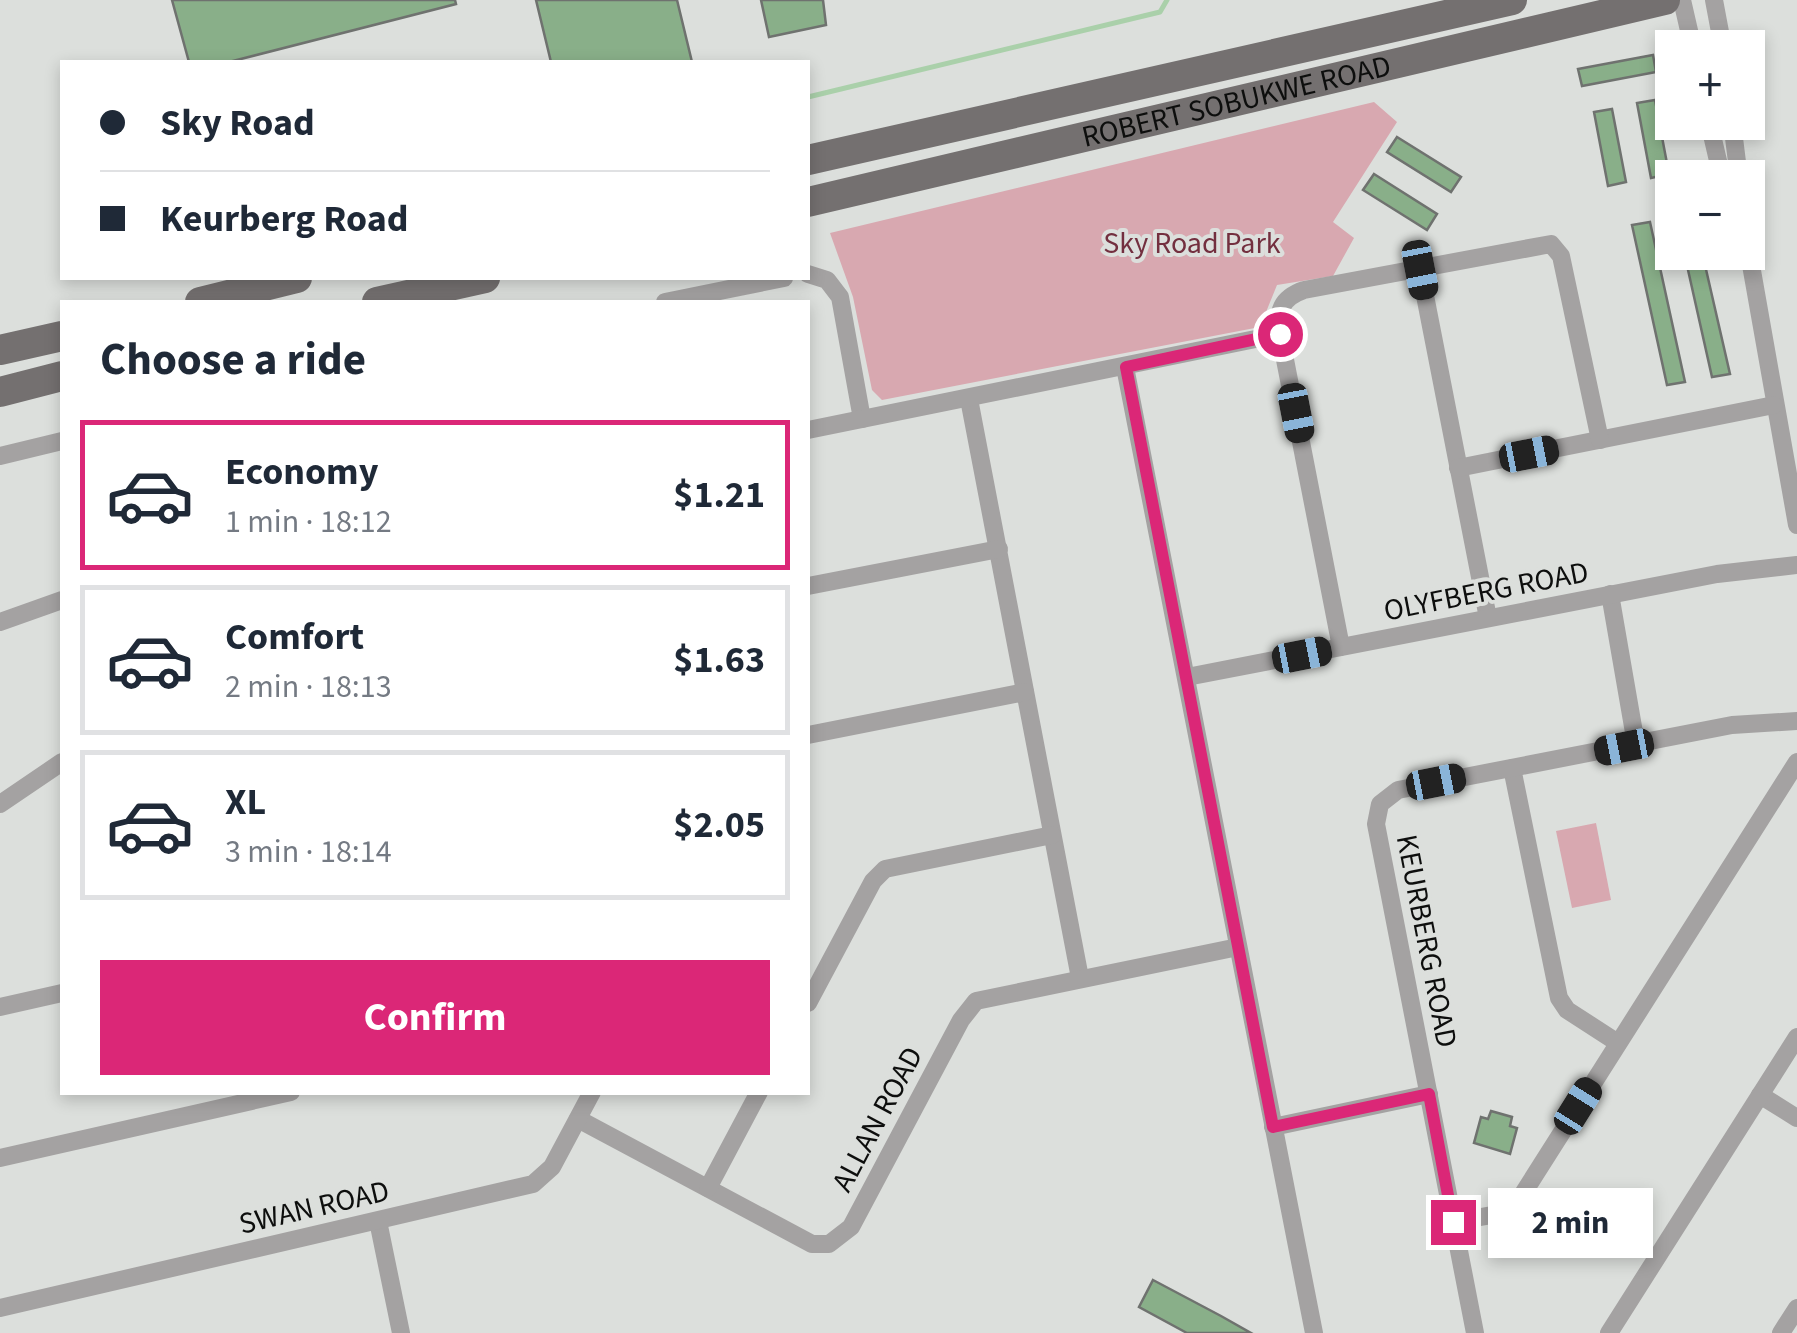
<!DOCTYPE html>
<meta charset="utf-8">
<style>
:root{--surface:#fff;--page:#f6f6f7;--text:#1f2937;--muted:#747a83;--line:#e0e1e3;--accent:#db2777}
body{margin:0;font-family:"Source Sans 3",sans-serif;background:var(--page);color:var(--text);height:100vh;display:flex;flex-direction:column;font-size:38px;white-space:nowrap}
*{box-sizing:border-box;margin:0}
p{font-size:32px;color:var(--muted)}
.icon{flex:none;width:55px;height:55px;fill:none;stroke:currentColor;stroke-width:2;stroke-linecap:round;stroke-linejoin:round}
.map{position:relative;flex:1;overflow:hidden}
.drawer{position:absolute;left:60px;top:300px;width:750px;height:795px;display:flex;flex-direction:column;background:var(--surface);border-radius:0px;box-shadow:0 5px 15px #0003}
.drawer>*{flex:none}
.top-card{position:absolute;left:60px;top:60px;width:750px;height:220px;border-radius:0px;box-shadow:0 5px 15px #0003;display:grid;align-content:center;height:220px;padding:0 40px;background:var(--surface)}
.controls{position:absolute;left:1655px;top:30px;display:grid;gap:20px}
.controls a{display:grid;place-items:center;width:110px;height:110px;border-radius:0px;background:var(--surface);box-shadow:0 5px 15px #0003;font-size:50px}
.end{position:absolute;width:45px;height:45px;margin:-22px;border:12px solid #db2777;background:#fff;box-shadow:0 0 0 5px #fff}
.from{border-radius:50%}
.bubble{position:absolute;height:70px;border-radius:0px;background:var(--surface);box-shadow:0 5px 15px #0003;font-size:32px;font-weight:700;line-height:70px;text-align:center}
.car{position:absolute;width:30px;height:60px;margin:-30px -15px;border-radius:12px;box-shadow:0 0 8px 2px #0007;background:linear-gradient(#222 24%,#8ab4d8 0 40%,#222 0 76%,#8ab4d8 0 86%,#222 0)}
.top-card b{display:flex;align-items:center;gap:35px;height:95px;font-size:38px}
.top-card b+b{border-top:2px solid var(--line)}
.top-card i{width:25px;height:25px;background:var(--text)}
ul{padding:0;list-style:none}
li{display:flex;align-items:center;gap:30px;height:150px;margin:0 20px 15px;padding:0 20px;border:5px solid var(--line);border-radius:0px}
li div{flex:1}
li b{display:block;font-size:38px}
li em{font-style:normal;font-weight:700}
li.selected{border-color:var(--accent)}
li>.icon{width:90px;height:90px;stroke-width:1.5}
h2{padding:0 40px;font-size:45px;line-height:120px}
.cta{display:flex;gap:20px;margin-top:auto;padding:20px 40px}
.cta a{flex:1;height:115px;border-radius:0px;background:var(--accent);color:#fff;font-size:40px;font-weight:700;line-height:115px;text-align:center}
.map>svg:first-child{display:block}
</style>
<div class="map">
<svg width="1797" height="1333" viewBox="0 0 1797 1333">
<rect width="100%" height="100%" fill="#dcdfdc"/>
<!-- green -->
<g fill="#d8a8b0">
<polygon points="1374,102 1397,122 1333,222 1354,238 1333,276 1277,285 1260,327 882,400 872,390 853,297 830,233"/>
<polygon points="1596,823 1611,900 1572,908 1556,831"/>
</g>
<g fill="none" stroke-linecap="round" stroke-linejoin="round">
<!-- stream -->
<polyline stroke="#aad0aa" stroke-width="5" points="808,97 1160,12 1167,0"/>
</g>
<!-- building -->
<g fill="#89af89" stroke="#6f726f" stroke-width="2.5">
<polygon points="172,0 455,0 456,4 229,62 189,62"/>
<polygon points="536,0 677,0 692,62 551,62"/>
<polygon points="761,0 823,0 826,25 769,37"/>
<polygon points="1653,55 1656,72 1582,86 1578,69"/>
<polygon points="1655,100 1669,174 1651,178 1637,103"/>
<polygon points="1612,109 1626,182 1608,186 1594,112"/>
<polygon points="1397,137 1461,177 1451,192 1387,152"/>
<polygon points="1374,174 1437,214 1427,230 1363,190"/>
<polygon points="1650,222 1685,382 1667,385 1632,225"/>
<polygon points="1684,252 1702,252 1730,374 1712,377"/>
<polygon points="1491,1111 1512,1117 1510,1126 1517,1128 1510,1154 1474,1143 1481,1117 1488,1119"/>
<polygon points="1153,1280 1221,1316 1251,1333 1187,1333 1139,1307"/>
</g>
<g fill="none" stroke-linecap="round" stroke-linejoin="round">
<!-- street -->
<g stroke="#a4a2a2" stroke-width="18">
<polyline points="1682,0 1693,48"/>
<polyline points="1714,0 1723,48"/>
<polyline points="1709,122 1722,178"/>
<polyline points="1732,122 1739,178"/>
<polyline points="1748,248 1797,525"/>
<polyline points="1420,270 1488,618"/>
<polyline points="808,274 827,280 840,297 862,419"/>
<polyline points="665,302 784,278"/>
<polyline points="1125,367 1314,1333"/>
<polyline points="969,399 1080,978"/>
<polyline points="808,430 1280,334"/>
<polyline points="0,456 62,441"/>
<polyline points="1458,468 1774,405"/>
<polyline points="808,586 999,549"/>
<polyline points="1610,594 1636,744"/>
<polyline points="0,622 62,600"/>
<path d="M 1341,647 L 1280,334 C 1277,311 1281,298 1304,290 L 1551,244 L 1561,256 L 1600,440"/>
<polyline points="1187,677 1717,574 1797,565"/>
<polyline points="808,735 1025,692"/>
<polyline points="1512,768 1559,998 1567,1010 1618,1043"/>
<polyline points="0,804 62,762"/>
<polyline points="808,1003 873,881 885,869 1052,835"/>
<polyline points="0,1007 62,993"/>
<polyline points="1760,1095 1797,1118"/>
<polyline points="578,1119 812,1244 829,1244 851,1227 961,1020 976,1001 1238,947"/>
<polyline points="1273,1127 1429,1094"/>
<polyline points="0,1158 291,1092"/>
<polyline points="708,1188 759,1092"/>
<polyline points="378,1221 401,1333"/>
<polyline points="1453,1222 1503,1213 1519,1200 1797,762"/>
<polyline points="0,1308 533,1184 552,1167 592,1092"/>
<polyline points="1475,1333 1376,824 1380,804 1398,790 1732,725 1797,721"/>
<polyline points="1609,1333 1797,1037"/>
<polyline points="1781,1333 1797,1308"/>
</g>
<!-- primary -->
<g stroke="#747070" stroke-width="30">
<polyline points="808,160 1512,0"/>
<path id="s1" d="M 808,202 L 1665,0"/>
<polyline points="200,302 297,278"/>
<polyline points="377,302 485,278"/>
<polyline points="0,350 62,336"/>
<polyline points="0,392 62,376"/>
</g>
</g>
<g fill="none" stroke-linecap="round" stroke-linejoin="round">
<!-- route -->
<polyline stroke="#db2777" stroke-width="12" points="1280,334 1126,367 1273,1127 1429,1094 1453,1222"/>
</g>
<g text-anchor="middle" stroke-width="8" stroke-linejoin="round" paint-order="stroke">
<!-- street labels -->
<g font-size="30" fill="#0d0e0d" stroke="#dcdfdc">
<text dy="10" stroke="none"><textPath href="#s1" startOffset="440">ROBERT SOBUKWE ROAD</textPath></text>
<text transform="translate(1486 591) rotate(-11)" y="10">OLYFBERG ROAD</text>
<text transform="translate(1427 941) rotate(79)" y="10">KEURBERG ROAD</text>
<text transform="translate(877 1119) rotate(-62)" y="10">ALLAN ROAD</text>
<text transform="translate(314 1207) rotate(-13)" y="10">SWAN ROAD</text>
</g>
<!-- park labels -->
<g font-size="30" fill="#732f3f" stroke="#dcdfdc">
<text x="1192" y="253">Sky Road Park</text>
</g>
</g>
</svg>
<div class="controls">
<a>+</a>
<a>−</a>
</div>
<i class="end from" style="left:1280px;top:334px"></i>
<i class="end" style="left:1453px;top:1222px"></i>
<div class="bubble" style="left:1488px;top:1188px;width:165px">2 min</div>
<i class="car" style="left:1420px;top:270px;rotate:169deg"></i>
<i class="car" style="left:1296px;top:413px;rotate:169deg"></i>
<i class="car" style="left:1529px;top:454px;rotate:79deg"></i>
<i class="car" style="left:1302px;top:655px;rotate:79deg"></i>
<i class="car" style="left:1624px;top:747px;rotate:259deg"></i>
<i class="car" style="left:1436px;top:782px;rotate:79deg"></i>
<i class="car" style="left:1578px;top:1106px;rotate:32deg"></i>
<div class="top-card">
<b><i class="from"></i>Sky Road</b>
<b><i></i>Keurberg Road</b>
</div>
<section class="drawer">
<h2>Choose a ride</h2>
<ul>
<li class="selected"><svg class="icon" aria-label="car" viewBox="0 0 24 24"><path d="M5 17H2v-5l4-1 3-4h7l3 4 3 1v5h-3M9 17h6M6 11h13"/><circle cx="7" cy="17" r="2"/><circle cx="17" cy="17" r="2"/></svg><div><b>Economy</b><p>1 min · 18:12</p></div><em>$1.21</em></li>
<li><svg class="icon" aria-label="car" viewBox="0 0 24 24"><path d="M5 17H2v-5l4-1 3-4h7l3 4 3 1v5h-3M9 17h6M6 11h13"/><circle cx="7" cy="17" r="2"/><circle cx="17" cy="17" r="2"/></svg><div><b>Comfort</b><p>2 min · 18:13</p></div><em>$1.63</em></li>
<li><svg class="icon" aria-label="car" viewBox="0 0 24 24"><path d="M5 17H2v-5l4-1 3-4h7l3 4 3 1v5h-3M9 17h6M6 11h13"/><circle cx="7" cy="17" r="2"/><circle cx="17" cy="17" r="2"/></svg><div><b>XL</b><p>3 min · 18:14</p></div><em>$2.05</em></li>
</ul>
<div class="cta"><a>Confirm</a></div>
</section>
</div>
